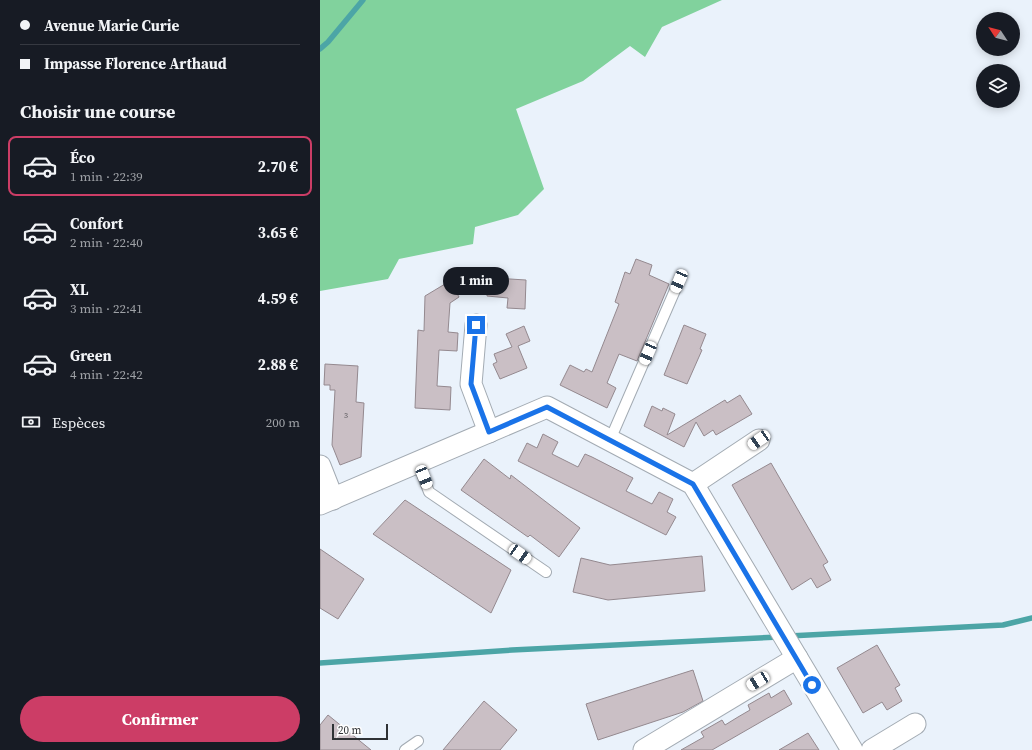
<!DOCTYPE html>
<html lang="fr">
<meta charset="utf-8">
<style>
:root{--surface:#171b24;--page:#242831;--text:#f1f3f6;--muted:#9ea1a6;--line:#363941;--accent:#cc3d66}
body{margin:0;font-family:"Source Serif 4",serif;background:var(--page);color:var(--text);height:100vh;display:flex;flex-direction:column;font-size:15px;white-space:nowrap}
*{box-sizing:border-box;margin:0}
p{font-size:13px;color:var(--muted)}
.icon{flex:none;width:22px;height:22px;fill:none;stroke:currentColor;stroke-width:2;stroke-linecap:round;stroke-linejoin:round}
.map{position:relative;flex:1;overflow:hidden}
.sheet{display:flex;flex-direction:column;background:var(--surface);width:320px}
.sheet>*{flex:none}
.banner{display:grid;align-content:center;height:88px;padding:0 20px;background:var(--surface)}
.needle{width:26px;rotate:306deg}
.controls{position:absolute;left:656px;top:12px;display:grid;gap:8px}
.controls a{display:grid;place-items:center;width:44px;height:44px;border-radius:50%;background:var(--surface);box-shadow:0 2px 10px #0003;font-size:20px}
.scale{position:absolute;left:12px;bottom:10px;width:56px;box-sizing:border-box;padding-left:4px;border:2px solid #2f3235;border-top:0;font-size:11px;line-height:14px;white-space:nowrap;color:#2f3235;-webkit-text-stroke:3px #fefefe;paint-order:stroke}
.end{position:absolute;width:18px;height:18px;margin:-9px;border:5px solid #1a73e8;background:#fff;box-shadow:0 0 0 2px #fff}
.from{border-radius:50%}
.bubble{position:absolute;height:28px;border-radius:14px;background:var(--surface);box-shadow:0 2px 10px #0003;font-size:13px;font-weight:700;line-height:28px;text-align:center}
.car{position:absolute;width:12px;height:24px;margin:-12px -6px;border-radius:5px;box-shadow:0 0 3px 1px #0007;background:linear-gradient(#fff 24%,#345 0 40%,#fff 0 76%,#345 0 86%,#fff 0)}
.banner b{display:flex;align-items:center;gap:14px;height:38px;font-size:15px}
.banner b+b{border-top:1px solid var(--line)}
.banner i{width:10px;height:10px;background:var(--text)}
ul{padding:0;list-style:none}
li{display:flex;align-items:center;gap:12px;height:60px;margin:0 8px 6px;padding:0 12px;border:2px solid transparent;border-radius:8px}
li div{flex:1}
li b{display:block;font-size:15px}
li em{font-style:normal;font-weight:700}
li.on{border-color:var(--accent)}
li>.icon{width:36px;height:36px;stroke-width:1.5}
h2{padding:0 20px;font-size:18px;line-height:48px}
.pay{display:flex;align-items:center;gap:10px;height:44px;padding:0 20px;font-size:15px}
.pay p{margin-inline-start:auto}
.button{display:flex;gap:8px;margin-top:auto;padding:8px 20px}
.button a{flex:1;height:46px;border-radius:24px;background:var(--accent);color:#fff;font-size:16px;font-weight:700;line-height:46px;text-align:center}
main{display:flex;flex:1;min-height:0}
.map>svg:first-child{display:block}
</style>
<main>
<section class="sheet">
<div class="banner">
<b><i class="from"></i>Avenue Marie Curie</b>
<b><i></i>Impasse Florence Arthaud</b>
</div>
<h2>Choisir une course</h2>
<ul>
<li class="on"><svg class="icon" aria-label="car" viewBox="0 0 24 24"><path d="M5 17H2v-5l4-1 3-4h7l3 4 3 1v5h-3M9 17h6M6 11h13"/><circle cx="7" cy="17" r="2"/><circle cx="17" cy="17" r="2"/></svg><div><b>Éco</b><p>1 min · 22:39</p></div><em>2.70 €</em></li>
<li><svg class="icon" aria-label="car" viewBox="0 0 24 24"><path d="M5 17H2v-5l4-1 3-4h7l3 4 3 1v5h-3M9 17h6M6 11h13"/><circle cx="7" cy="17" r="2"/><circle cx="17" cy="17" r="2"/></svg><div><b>Confort</b><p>2 min · 22:40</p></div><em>3.65 €</em></li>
<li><svg class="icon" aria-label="car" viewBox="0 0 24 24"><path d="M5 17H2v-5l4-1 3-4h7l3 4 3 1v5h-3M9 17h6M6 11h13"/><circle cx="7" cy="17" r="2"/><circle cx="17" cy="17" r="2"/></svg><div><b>XL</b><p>3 min · 22:41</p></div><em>4.59 €</em></li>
<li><svg class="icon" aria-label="car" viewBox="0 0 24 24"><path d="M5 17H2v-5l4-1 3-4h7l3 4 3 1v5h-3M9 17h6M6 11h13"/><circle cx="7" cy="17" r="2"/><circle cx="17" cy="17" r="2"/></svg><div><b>Green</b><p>4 min · 22:42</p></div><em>2.88 €</em></li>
</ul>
<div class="pay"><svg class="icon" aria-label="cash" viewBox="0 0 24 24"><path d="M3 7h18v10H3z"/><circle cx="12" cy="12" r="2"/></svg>Espèces<p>200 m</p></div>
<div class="button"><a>Confirmer</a></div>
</section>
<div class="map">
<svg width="712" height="750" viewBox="0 0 712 750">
<rect width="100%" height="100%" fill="#eaf2fb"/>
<!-- forest -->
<polygon fill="#81d29d" points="0,0 402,0 342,27 325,57 310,46 263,81 196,109 224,189 198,215 155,227 153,244 79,259 68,279 0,291"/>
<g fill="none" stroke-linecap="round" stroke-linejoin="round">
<!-- stream -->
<g stroke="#4ca5a6" stroke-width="5.5">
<polyline points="0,49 8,42 43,0"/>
<polyline points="469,636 683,625 712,618"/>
<polyline points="0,663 192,650 459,637"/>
</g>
</g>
<!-- building -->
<g fill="#cabfc5" stroke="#94898f">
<polygon points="316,259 332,265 329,275 349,284 317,361 299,354 287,383 296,388 287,408 240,385 250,365 264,372 266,369 272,372 299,304 295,302 305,272 310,274"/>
<polygon points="158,277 206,280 205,309 187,308 188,298 167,296 167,293 158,292"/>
<polygon points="130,281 139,297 130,303 128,332 138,333 137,351 119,350 117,386 131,387 130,410 95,408 98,330 104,331 105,296"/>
<polygon points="364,325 386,334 380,349 382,350 367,384 344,375"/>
<polygon points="204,326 210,341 198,346 207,368 180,379 173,364 177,362 174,354 192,347 186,334"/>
<polygon points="5,364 38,366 36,402 44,403 41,457 20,465 12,445 15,390 10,390 10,385 4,385"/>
<polygon points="420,395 432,414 396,435 393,430 384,436 376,422 364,447 324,426 332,406 342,411 343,408 355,414 347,435 405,400 407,403"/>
<polygon points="223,434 238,442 232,454 258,467 265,454 272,457 313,478 306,491 332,504 339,492 353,499 347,512 356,517 346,535 198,461 207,443 217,448"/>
<polygon points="164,459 190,479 191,475 260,528 239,557 210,535 208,537 141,490"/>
<polygon points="451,463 508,562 503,565 511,580 497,588 491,578 472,590 412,485"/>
<polygon points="85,500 191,570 171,613 53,534"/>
<polygon points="0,549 44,579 18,619 0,608"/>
<polygon points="382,556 385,591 288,600 253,592 261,558 290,565"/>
<polygon points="557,645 580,685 575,688 582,701 567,710 562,702 543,713 517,668"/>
<polygon points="373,670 383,701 363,712 278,740 266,704"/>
<polygon points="464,690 472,704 425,731 392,750 361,750 384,737 381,732 402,720 405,725 418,717 430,710 428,705 449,693 451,698"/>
<polygon points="164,701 197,730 180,750 123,750"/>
<polygon points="8,715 51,750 0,750 0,725"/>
<polygon points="488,733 499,750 459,750"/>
</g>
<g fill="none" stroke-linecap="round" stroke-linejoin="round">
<defs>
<g id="service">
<polyline points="290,440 359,281"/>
<polyline points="98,463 109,492 226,572"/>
<polyline points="85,750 98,741"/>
</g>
<g id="minor">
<polyline points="156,325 151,384 169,432"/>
<polyline points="0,466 13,499"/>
<polyline points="373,484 439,440"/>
<polyline points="0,504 227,407 373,484 532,750"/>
<polyline points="324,750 477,658"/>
<polyline points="552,750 595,724"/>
</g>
</defs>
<!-- service casing -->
<use href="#service" stroke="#a3abb3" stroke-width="12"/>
<!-- minor casing -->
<use href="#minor" stroke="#a3abb3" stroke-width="23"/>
<!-- service -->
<use href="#service" stroke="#fff" stroke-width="10"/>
<!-- minor -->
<use href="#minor" stroke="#fff" stroke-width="21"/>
</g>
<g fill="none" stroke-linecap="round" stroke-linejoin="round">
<!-- route -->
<polyline stroke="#1a73e8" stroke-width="5" points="156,325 151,384 169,432 227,407 373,484 492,685"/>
</g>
<g text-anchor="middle" stroke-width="3.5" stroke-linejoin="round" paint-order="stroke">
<!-- number labels -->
<g font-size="8" fill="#565559">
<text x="26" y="418">3</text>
</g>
</g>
</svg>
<div class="controls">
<a><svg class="needle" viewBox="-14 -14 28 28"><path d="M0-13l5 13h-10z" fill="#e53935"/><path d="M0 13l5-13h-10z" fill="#9ea1a6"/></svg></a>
<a><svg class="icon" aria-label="layers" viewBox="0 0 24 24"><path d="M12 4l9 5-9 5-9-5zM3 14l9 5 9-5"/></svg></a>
</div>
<div class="scale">20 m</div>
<i class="end from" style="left:492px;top:685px"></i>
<i class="end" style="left:156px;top:325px"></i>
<div class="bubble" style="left:123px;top:267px;width:66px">1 min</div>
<i class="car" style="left:359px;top:281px;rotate:203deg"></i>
<i class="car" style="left:328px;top:353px;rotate:203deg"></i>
<i class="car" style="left:439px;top:440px;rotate:236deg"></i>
<i class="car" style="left:104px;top:477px;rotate:158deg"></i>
<i class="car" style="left:200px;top:554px;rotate:124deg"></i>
<i class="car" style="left:438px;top:681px;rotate:239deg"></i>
</div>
</main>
